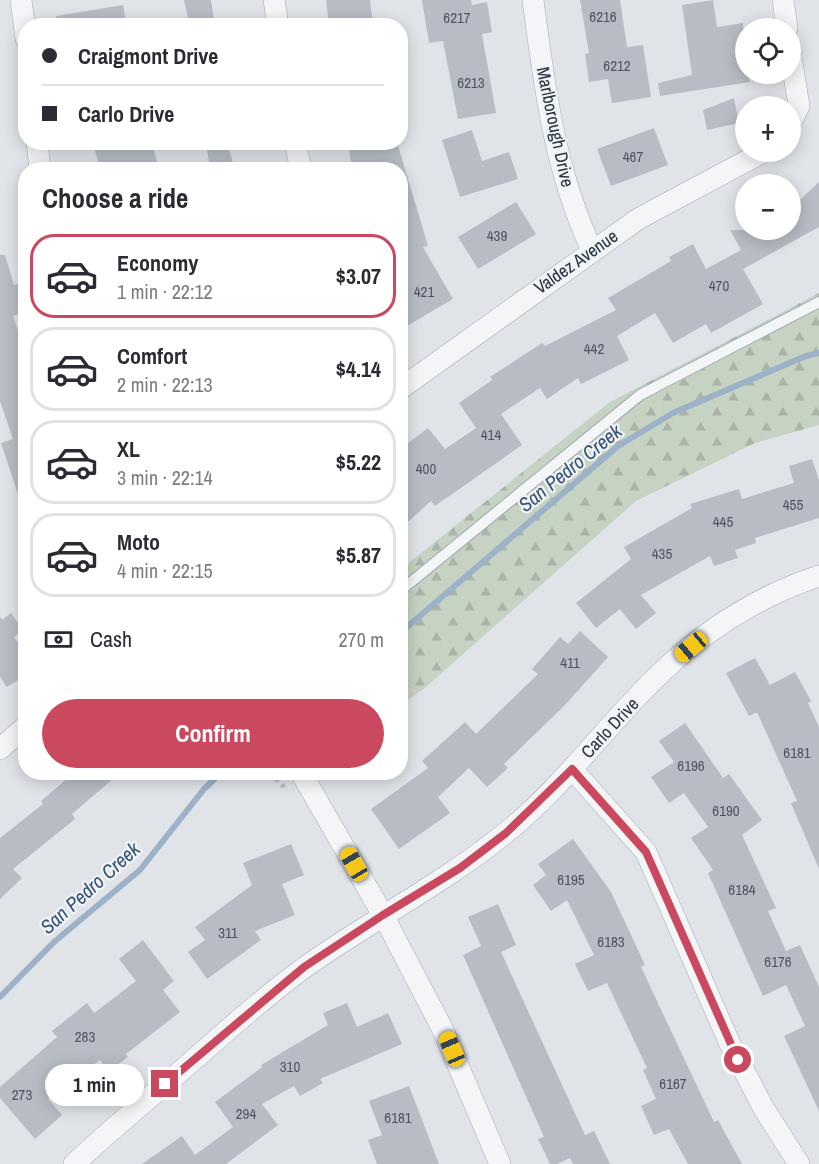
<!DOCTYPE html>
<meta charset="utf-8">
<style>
:root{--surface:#fff;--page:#f7f7f7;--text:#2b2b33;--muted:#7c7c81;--line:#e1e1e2;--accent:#ca495e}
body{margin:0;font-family:"Archivo Narrow",sans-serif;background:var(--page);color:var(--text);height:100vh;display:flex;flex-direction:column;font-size:22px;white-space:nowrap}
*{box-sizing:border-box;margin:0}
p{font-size:20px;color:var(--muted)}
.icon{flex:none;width:33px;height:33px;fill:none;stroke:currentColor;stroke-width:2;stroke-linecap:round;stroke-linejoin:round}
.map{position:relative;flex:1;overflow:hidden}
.details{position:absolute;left:18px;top:162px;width:390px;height:618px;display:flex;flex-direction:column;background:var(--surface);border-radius:24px;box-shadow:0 3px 15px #0003}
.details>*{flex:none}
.guide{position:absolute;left:18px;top:18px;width:390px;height:132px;border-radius:24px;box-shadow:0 3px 15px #0003;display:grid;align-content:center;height:132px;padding:0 24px;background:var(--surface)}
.controls{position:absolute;left:735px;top:18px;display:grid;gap:12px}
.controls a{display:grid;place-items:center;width:66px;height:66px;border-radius:50%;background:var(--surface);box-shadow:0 3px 15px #0003;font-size:30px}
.end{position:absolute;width:27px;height:27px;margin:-14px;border:8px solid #ca495e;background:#fff;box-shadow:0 0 0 3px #fff}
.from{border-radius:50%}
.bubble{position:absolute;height:42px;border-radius:21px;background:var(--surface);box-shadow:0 3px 15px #0003;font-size:20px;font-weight:700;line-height:42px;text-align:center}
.car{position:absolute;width:18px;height:36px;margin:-18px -9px;border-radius:8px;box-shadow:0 0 4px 2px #0007;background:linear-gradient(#f5c518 24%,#345 0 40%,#f5c518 0 76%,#345 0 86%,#f5c518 0)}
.guide b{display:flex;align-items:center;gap:21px;height:57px;font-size:22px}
.guide b+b{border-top:2px solid var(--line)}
.guide i{width:15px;height:15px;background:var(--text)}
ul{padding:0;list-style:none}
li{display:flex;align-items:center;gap:18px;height:84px;margin:0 12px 9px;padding:0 12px;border:3px solid var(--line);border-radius:24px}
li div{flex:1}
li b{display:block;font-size:22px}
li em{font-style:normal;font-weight:700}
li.selected{border-color:var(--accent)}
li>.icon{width:54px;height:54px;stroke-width:1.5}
h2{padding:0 24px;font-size:27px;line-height:72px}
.pay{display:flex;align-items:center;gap:15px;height:66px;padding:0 24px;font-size:22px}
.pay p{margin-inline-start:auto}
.cta{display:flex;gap:12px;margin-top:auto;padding:12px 24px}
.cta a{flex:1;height:69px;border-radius:36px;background:var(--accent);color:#fff;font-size:24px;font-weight:700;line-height:69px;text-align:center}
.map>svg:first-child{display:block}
</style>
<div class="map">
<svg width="819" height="1164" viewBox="0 0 819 1164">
<defs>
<pattern id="forest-firs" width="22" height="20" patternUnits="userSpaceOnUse" patternTransform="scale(1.5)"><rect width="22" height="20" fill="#c6d2c2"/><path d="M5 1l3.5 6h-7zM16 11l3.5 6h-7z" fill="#aab5a8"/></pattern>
</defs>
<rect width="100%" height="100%" fill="#e0e4e9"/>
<!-- forest -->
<polygon fill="url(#forest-firs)" points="819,293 819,425 755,443 636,501 426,687 401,705 401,569 610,402"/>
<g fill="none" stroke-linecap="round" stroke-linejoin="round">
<!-- stream -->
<g stroke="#9cb2c8" stroke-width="6">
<polyline points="400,633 618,446 673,413 806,356 819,353"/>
<polyline points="0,997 54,942 140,870 204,789 222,772"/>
</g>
</g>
<!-- building -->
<g fill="#b8bdc5">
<polygon points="184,0 211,0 215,26 190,26"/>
<polygon points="326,0 370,0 373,26 329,26"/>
<polygon points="422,0 471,0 472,5 487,2 492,32 482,34 496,113 458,119 443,41 429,43"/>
<polygon points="580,0 620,0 627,47 643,45 651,97 612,103 608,79 589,82 585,54 589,53"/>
<polygon points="713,0 717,27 743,23 746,74 748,74 750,82 660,96 658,83 692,75 682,5"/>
<polygon points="123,5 127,26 57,26 56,16"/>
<polygon points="734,98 739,123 707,130 703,110"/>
<polygon points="654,128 668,165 611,186 597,149"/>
<polygon points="472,130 482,161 509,152 518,179 460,197 442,140"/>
<polygon points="93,142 152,142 159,170 100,170"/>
<polygon points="206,142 227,142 235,170 210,170"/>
<polygon points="348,142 397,142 428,246 423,247 453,299 400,330 400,170 352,170"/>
<polygon points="819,182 819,227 743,269 763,304 711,333 706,324 673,343 655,313 617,336 629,360 581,384 578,378 547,399 540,388 501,414 522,445 435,506 431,501 400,529 400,449 428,428 445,449 476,428 459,403 492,380 490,377 542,343 545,346 616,310 608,298 671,261 669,257 693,244 706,269 741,250 730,230 790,230 790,209"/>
<polygon points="516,202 536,234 478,269 458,237"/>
<polygon points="0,255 5,255 14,285 20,283 26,300 26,312 13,316 26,354 26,506 22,506 1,443 13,439 0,401"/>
<polygon points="812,459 819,480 819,518 755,538 756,543 735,550 738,558 714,566 710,556 641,595 656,613 636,629 620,609 596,628 576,603 631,559 624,547 692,508 690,504 739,489 742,499 794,483 789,466"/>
<polygon points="11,613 23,630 14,637 26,654 26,675 7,687 0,677 0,617 2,620"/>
<polygon points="580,631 608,657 565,705 504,764 508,768 487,787 469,768 438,797 450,813 399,849 371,809 428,768 422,761 465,722 476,734 538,674 532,669 560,637 568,644"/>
<polygon points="755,658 770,685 795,672 811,701 808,703 819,727 819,869 791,803 797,801 757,712 749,716 726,673"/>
<polygon points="685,723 723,778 729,774 762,820 742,835 776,908 768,911 786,951 800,945 819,987 819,1111 784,1036 805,1026 786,985 763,996 708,873 713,870 691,838 708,827 684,793 669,803 651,777 674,762 659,741"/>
<polygon points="75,772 121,772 72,814 75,819 13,869 22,878 0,899 0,838 43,804 41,801"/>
<polygon points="573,839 611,892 645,965 641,967 714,1122 718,1120 742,1164 688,1164 669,1129 654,1135 641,1106 656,1099 643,1070 647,1068 607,983 588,991 575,964 594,955 567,900 551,911 533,885 546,875 538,864"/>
<polygon points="291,844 304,875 282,884 295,915 255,931 261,940 207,979 188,952 205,940 195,927 252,885 243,863"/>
<polygon points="498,904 516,945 501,952 585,1135 594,1131 610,1164 573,1164 570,1158 557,1164 550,1164 538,1139 544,1137 463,955 481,946 468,917"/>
<polygon points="143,940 174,981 163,990 180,1012 126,1054 128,1057 109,1071 100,1060 48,1099 62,1115 35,1139 0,1098 0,1087 57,1037 52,1031 87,1003 94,1013 136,981 119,959"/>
<polygon points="347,1003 357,1027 388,1013 402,1044 320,1079 323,1083 300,1096 294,1086 262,1104 278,1125 226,1164 142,1164 182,1136 195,1155 233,1127 215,1102 262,1067 261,1065 328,1025 323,1013"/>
<polygon points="409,1086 439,1164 377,1164 368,1140 382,1135 369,1101"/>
</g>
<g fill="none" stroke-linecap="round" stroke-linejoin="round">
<defs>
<polyline id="lane" points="400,591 640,395 819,302"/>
<g id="street">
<polyline points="21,0 26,39"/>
<polyline points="274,0 278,26"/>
<path d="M 533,0 C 544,85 555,172 592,250"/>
<polyline points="783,0 787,28"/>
<polyline points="790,51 799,106 790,124"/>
<polyline points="37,142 40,170"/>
<polyline points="295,142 301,170"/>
<polyline points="400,389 638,219 763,152"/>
<polyline points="0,749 26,726"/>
<polyline points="572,769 646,852 730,1044 764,1109 799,1164"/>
<polyline points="303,776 383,915 443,1030 500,1164"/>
<path d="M 74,1164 C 111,1129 151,1097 190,1063 C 228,1030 266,995 308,965 C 372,920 442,884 503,835 C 564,787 608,722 664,670 C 708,628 762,595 819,576"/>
</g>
</defs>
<!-- lane casing -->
<use href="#lane" stroke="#a5abb3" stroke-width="12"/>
<!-- street casing -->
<use href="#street" stroke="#a5abb3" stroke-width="22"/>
<!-- path -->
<polyline stroke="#bec2c7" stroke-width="4" stroke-dasharray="4.5 4.5" stroke-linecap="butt" points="269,772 282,786 287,784"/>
<!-- lane -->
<use href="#lane" stroke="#f3f5f7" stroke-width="10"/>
<!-- street -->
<use href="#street" stroke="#f3f5f7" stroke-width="21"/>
</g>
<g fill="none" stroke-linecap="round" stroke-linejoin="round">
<!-- route -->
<polyline stroke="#ca495e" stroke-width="8" points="165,1084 304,967 383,915 460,868 506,833 572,769 646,852 738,1060"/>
</g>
<g text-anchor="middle" stroke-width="4.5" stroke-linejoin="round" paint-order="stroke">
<!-- number labels -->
<g font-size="15" fill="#4d5561">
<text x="603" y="22">6216</text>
<text x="457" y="23">6217</text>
<text x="617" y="71">6212</text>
<text x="471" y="88">6213</text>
<text x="633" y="162">467</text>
<text x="497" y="241">439</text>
<text x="719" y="291">470</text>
<text x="424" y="297">421</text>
<text x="594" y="354">442</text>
<text x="491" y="440">414</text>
<text x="426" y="474">400</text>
<text x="793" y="510">455</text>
<text x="723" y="527">445</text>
<text x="662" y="559">435</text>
<text x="570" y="668">411</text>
<text x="797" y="758">6181</text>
<text x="691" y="771">6196</text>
<text x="726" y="816">6190</text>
<text x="571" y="885">6195</text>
<text x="742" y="895">6184</text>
<text x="228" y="938">311</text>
<text x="611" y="947">6183</text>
<text x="778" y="967">6176</text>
<text x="85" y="1042">283</text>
<text x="290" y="1072">310</text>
<text x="673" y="1089">6167</text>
<text x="22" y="1100">273</text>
<text x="246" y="1119">294</text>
<text x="398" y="1123">6181</text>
</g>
<!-- street labels -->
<g font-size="18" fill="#293240" stroke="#f0f3f6">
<text transform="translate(555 127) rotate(78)" y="6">Marlborough Drive</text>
<text transform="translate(576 262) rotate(-35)" y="6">Valdez Avenue</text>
<text transform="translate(610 728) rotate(-47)" y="6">Carlo Drive</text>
</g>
<!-- water labels -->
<g font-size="20" font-style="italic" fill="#355173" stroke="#f0f3f6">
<text transform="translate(570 468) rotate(-39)" y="7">San Pedro Creek</text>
<text transform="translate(90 888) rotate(-42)" y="7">San Pedro Creek</text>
</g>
</g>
</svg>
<div class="controls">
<a><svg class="icon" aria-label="locate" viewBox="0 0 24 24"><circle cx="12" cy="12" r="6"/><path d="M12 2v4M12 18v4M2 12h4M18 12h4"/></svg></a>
<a>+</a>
<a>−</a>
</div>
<i class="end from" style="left:738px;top:1060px"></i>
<i class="end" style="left:165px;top:1084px"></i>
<div class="bubble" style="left:45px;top:1064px;width:99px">1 min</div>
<i class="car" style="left:691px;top:647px;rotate:230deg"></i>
<i class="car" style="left:354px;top:864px;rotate:330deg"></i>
<i class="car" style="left:452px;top:1049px;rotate:337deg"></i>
<div class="guide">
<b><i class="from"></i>Craigmont Drive</b>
<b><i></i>Carlo Drive</b>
</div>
<section class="details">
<h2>Choose a ride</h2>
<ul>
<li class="selected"><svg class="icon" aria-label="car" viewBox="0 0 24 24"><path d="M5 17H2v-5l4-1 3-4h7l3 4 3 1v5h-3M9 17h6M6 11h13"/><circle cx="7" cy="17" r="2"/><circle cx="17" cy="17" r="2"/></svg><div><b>Economy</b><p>1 min · 22:12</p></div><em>$3.07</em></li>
<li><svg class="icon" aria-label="car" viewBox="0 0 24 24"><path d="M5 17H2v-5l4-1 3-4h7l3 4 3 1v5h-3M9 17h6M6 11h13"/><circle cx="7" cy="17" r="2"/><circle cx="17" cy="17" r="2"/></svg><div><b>Comfort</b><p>2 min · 22:13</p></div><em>$4.14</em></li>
<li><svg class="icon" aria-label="car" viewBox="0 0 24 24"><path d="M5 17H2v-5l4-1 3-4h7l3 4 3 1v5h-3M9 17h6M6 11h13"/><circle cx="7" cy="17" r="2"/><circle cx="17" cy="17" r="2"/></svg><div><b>XL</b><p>3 min · 22:14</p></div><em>$5.22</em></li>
<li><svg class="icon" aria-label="car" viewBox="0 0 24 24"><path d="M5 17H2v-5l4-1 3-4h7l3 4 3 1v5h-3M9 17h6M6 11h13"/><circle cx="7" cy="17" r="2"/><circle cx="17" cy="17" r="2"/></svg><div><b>Moto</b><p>4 min · 22:15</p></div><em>$5.87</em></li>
</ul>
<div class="pay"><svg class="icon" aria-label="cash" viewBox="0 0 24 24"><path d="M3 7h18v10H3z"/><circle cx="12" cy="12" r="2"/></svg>Cash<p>270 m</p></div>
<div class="cta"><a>Confirm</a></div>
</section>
</div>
